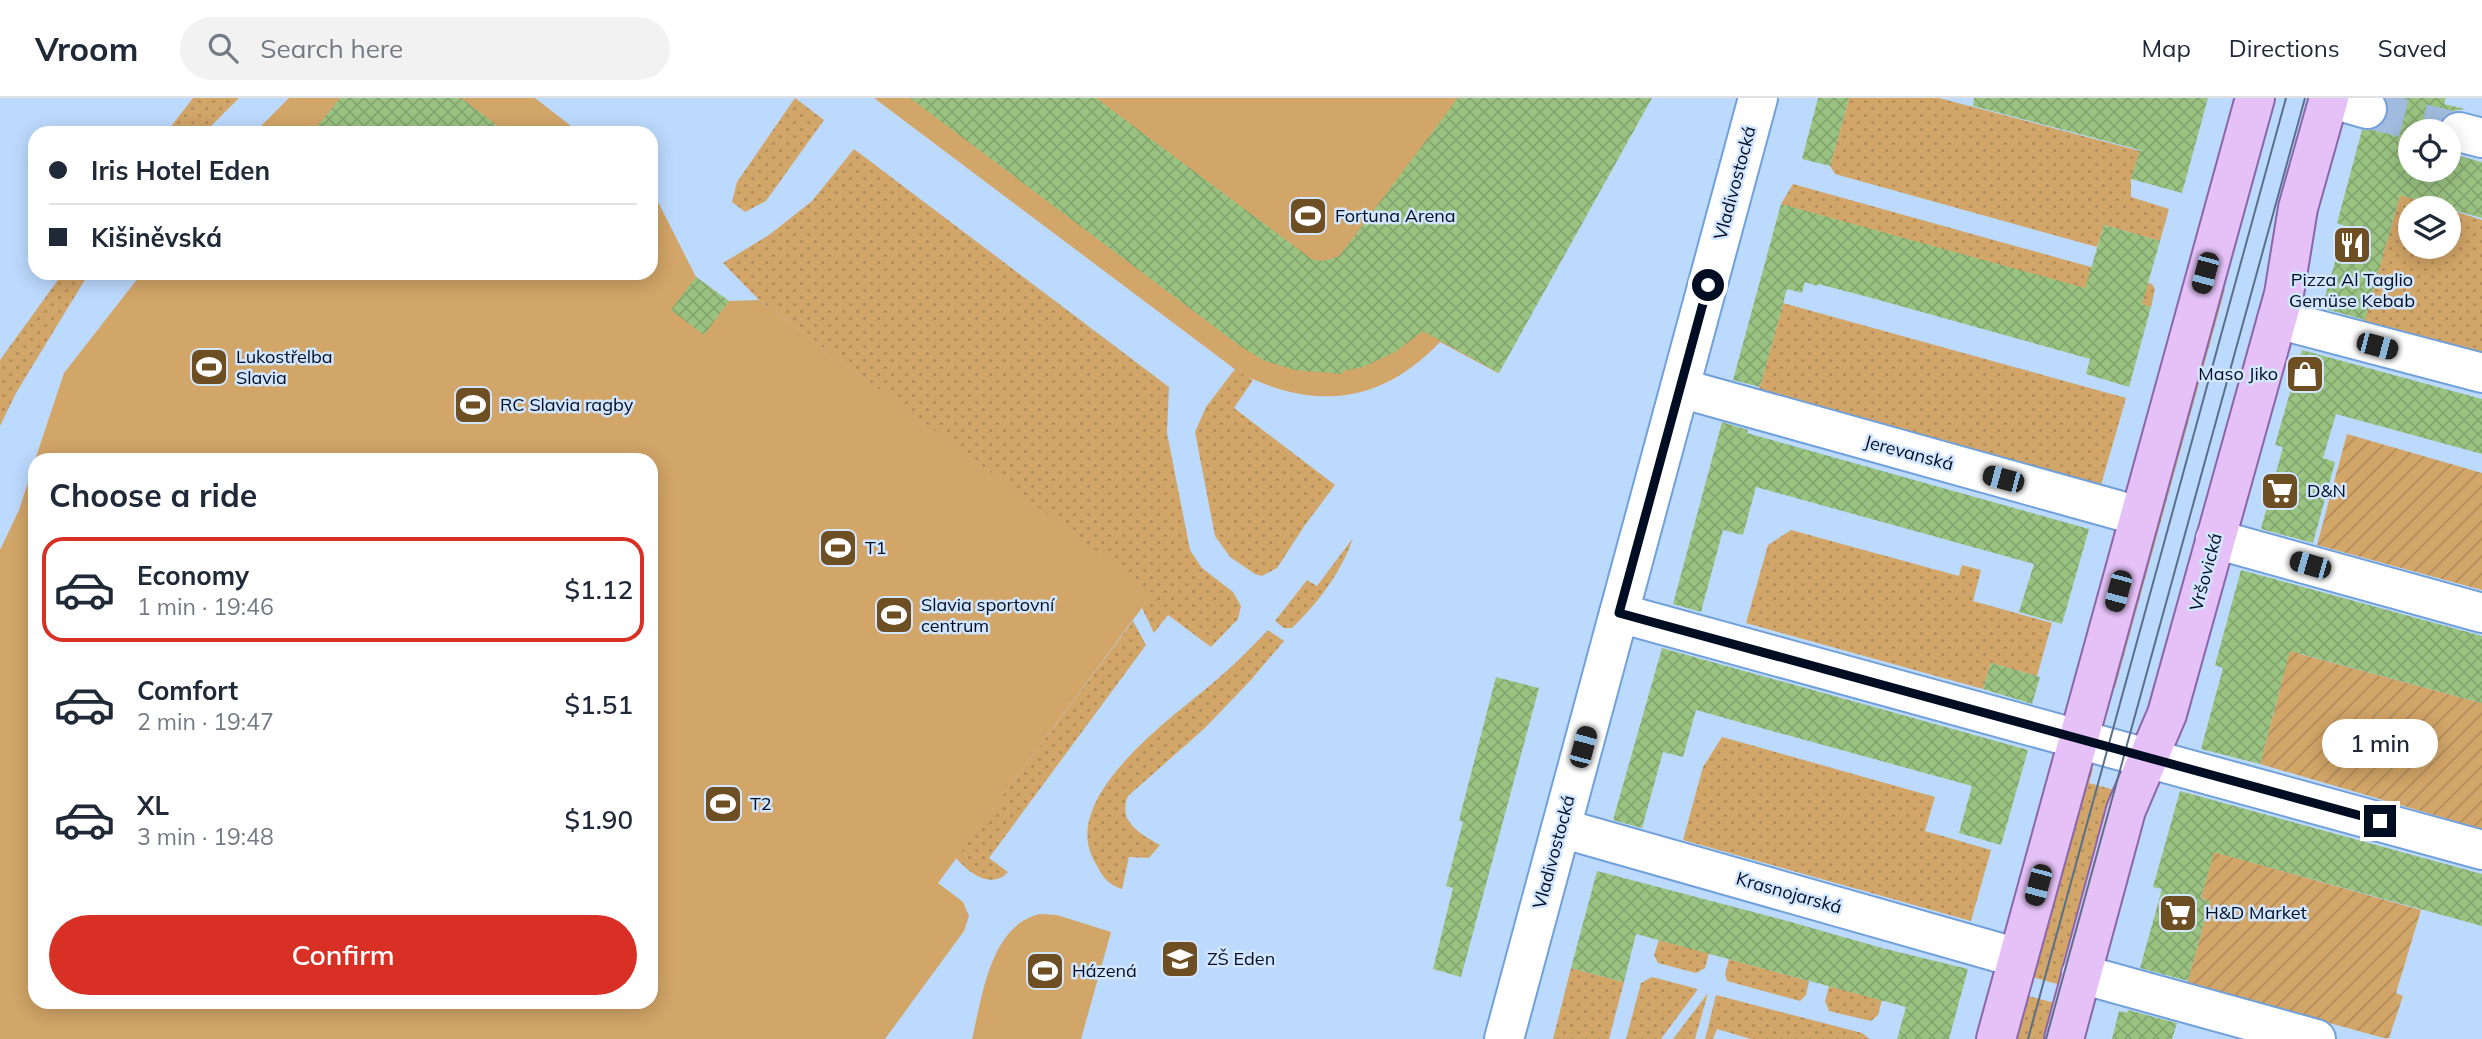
<!DOCTYPE html>
<meta charset="utf-8">
<style>
:root{--surface:#fff;--page:#f2f2f3;--text:#1f2937;--muted:#747a83;--line:#e0e1e3;--accent:#d93025}
body{margin:0;font-family:Mulish,sans-serif;background:var(--page);color:var(--text);height:100vh;display:flex;flex-direction:column;font-size:26px;white-space:nowrap}
*{box-sizing:border-box;margin:0}
p{font-size:23px;color:var(--muted)}
.icon{flex:none;width:38px;height:38px;fill:none;stroke:currentColor;stroke-width:2;stroke-linecap:round;stroke-linejoin:round}
.map{position:relative;flex:1;overflow:hidden}
.side{position:absolute;left:28px;top:355px;width:630px;height:556px;display:flex;flex-direction:column;background:var(--surface);border-radius:21px;box-shadow:0 4px 18px #0003}
.side>*{flex:none}
.banner{position:absolute;left:28px;top:28px;width:630px;height:154px;border-radius:21px;box-shadow:0 4px 18px #0003;display:grid;align-content:center;height:154px;padding:0 21px;background:var(--surface)}
.buttons{position:absolute;left:2398px;top:21px;display:grid;gap:14px}
.buttons a{display:grid;place-items:center;width:63px;height:63px;border-radius:50%;background:var(--surface);box-shadow:0 4px 18px #0003;font-size:35px}
.end{position:absolute;width:32px;height:32px;margin:-16px;border:9px solid #000d22;background:#fff;box-shadow:0 0 0 4px #fff}
.from{border-radius:50%}
.bubble{position:absolute;height:49px;border-radius:24px;background:var(--surface);box-shadow:0 4px 18px #0003;font-size:23px;font-weight:600;line-height:49px;text-align:center}
.car{position:absolute;width:21px;height:42px;margin:-21px -10px;border-radius:9px;box-shadow:0 0 5px 2px #0007;background:linear-gradient(#222 24%,#8ab4d8 0 40%,#222 0 76%,#8ab4d8 0 86%,#222 0)}
.banner b{display:flex;align-items:center;gap:24px;height:66px;font-size:26px}
.banner b+b{border-top:2px solid var(--line)}
.banner i{width:18px;height:18px;background:var(--text)}
ul{padding:0;list-style:none}
li{display:flex;align-items:center;gap:21px;height:105px;margin:0 14px 10px;padding:0 7px;border:4px solid transparent;border-radius:21px}
li div{flex:1}
li b{display:block;font-size:26px}
li em{font-style:normal;font-weight:600}
li.on{border-color:var(--accent)}
li>.icon{width:63px;height:63px;stroke-width:1.5}
h2{padding:0 21px;font-size:32px;line-height:84px}
.button{display:flex;gap:14px;margin-top:auto;padding:14px 21px}
.button a{flex:1;height:80px;border-radius:42px;background:var(--accent);color:#fff;font-size:28px;font-weight:600;line-height:80px;text-align:center}
header{display:flex;align-items:center;gap:42px;box-sizing:border-box;height:98px;padding:0 35px;background:var(--surface);border-bottom:2px solid var(--line)}
header strong{font-size:33px}
nav{display:flex;gap:38px;margin-inline-start:auto;font-size:24px}
.search{width:490px;height:63px;background:var(--page);display:flex;align-items:center;gap:18px;box-sizing:border-box;padding:0 24px;border-radius:38px;color:var(--muted);font-size:26px}
.map>svg:first-child{display:block}
</style>
<header>
<strong>Vroom</strong>
<div class="search"><svg class="icon" aria-label="search" viewBox="0 0 24 24"><circle cx="10" cy="10" r="6"/><path d="M15 15l6 6"/></svg>Search here</div>
<nav><a>Map</a><a>Directions</a><a>Saved</a></nav>
</header>
<div class="map">
<svg width="2482" height="941" viewBox="0 0 2482 941">
<defs>
<pattern id="grass-dots" width="8" height="8" patternUnits="userSpaceOnUse" patternTransform="scale(1.75)"><rect width="8" height="8" fill="#d2a568"/><path d="M2 2h.1M6 6h.1" fill="none" stroke="#b28d5a" stroke-width="1.8" stroke-linecap="round"/></pattern>
<pattern id="garden-furrows" width="10" height="10" patternUnits="userSpaceOnUse" patternTransform="scale(1.75)"><rect width="10" height="10" fill="#d2a568"/><path d="M-1 1l2-2M0 10L10 0M9 11l2-2" fill="none" stroke="#b28d5a"/></pattern>
<pattern id="building-cross-hatch" width="8" height="8" patternUnits="userSpaceOnUse" patternTransform="scale(1.75)"><rect width="8" height="8" fill="#9ac381"/><path d="M0 0l8 8M0 8l8-8" fill="none" stroke="#83a66f"/></pattern>
</defs>
<rect width="100%" height="100%" fill="#bcdafe"/>
<!-- grass -->
<g fill="url(#grass-dots)">
<polygon points="193,0 239,0 204,35 166,35"/>
<polygon points="795,0 824,22 766,103 745,114 732,104 737,84"/>
<polygon points="1849,0 1939,0 2140,53 2131,81 2131,99 2169,111 2160,143 2104,127 2097,149 1835,76 1830,68"/>
<polygon points="854,51 1169,289 1167,335 1190,452 1202,470 1233,494 1241,508 1238,521 1211,549 1168,517 1154,535 1142,510 1152,495 759,202 723,165 769,137 812,103"/>
<polygon points="1793,86 2152,186 2155,191 2151,209 1840,124 1781,106"/>
<polygon points="2400,97 2446,110 2410,110 2410,149 2448,149 2448,111 2482,122 2482,255 2364,223"/>
<polygon points="63,175 89,175 16,295 0,328 0,262"/>
<polygon points="2213,188 2225,191 2115,590 2103,587"/>
<polygon points="1783,205 2126,300 2101,387 1759,292"/>
<polygon points="1235,271 1253,282 1234,310 1335,387 1305,427 1277,470 1262,478 1255,476 1230,459 1215,438 1195,334 1206,309"/>
<polygon points="1791,432 1959,478 1962,467 1981,472 1973,503 2052,525 2037,578 1991,565 1983,591 1746,525 1768,447"/>
<path d="M 1353,440 C 1341,475 1318,505 1292,530 L 1284,530 L 1275,523 L 1307,482 L 1317,488 Z"/>
<path d="M 1133,523 L 1146,547 L 989,760 L 1008,774 C 991,792 969,775 956,760 Z"/>
<path d="M 1268,532 L 1284,543 L 1250,583 L 1205,630 L 1128,698 C 1117,724 1141,736 1160,747 L 1149,760 L 1129,759 L 1122,791 C 1107,786 1103,779 1096,766 C 1055,701 1172,620 1214,584 C 1233,568 1251,550 1268,532 Z"/>
<polygon points="1722,639 1935,699 1925,733 1991,752 1971,823 1683,742 1703,669"/>
<polygon points="2090,670 2093,671 2089,685 2122,694 2068,889 2025,877"/>
<polygon points="1659,842 1709,855 1705,870 1696,875 1658,865 1654,857"/>
<polygon points="1729,861 1809,883 1806,897 1800,903 1727,883 1725,876"/>
<polygon points="1571,870 1624,884 1609,941 1553,941"/>
<polygon points="1652,879 1698,891 1661,941 1626,941 1641,885"/>
<polygon points="1829,888 1882,902 1878,917 1871,923 1829,913 1825,903"/>
<polygon points="1708,895 1695,941 1673,941"/>
<polygon points="2020,896 2063,907 2054,941 2007,941"/>
<polygon points="1716,897 1862,935 1870,941 1751,941 1717,931 1713,941 1705,941"/>
</g>
<!-- garden -->
<g fill="url(#garden-furrows)">
<polygon points="2347,336 2482,375 2482,492 2317,447"/>
<polygon points="2277,537 2300,556 2482,605 2482,731 2260,666 2281,587"/>
<polygon points="2204,751 2421,812 2396,895 2403,898 2389,940 2384,940 2187,886 2210,803 2201,800 2211,764"/>
</g>
<!-- pitch -->
<g fill="#d2a568">
<polygon points="289,0 535,0 580,35 254,35"/>
<path d="M 874,0 L 1651,0 L 1498,275 L 1440,244 C 1381,306 1315,313 1240,275 Z"/>
<polygon points="651,90 696,179 729,203 759,202 1153,495 938,785 963,804 969,818 964,833 885,941 0,941 0,452 19,412 35,363 35,905 651,905 651,362 35,362 64,275 142,175 651,175"/>
<path d="M 1040,816 L 1057,817 L 1111,834 L 1081,941 L 972,941 C 982,900 990,827 1040,816 Z"/>
</g>
<!-- building -->
<g fill="url(#building-cross-hatch)">
<polygon points="340,0 461,0 507,35 312,35"/>
<polygon points="910,0 1096,0 1313,162 1324,163 1339,158 1344,152 1458,0 1652,0 1499,275 1423,233 1395,254 1363,269 1343,273 1343,276 1295,272 1265,263 1240,248"/>
<polygon points="1818,0 1849,0 1830,68 1802,61"/>
<polygon points="1974,0 2208,0 2182,95 2131,81 2140,52 1973,8"/>
<polygon points="2385,0 2446,0 2444,6 2465,11 2453,13 2444,18 2438,28 2438,33 2410,33 2410,72 2448,72 2448,52 2452,56 2482,64 2482,120 2400,97 2365,222 2322,210 2345,128 2337,125 2362,32 2373,32 2383,26 2388,16 2388,6"/>
<polygon points="1781,106 2085,190 2104,127 2160,143 2142,206 2151,209 2129,289 2086,276 2090,261 1868,199 1818,186 1817,188 1805,184 1802,195 1787,191 1760,289 1733,282"/>
<polygon points="696,179 729,203 704,237 671,212"/>
<polygon points="2302,252 2482,301 2482,356 2336,316 2323,360 2335,364 2313,445 2261,431 2283,349 2275,347"/>
<polygon points="1722,324 1748,332 1747,335 2089,431 2062,526 2019,514 2034,466 1756,389 1743,437 1723,432 1701,514 1673,506"/>
<polygon points="2241,472 2482,538 2482,605 2290,553 2260,666 2201,651 2223,570 2215,567"/>
<polygon points="1662,550 2028,652 2001,747 1959,735 1972,688 1696,612 1683,659 1663,654 1642,730 1613,722"/>
<polygon points="1991,565 2040,579 2032,606 1983,591"/>
<polygon points="1496,579 1539,590 1461,879 1433,871 1453,790 1446,788 1463,724 1459,722"/>
<polygon points="2180,693 2482,776 2482,828 2214,754 2201,800 2210,803 2188,883 2140,870 2162,791 2153,789"/>
<polygon points="1597,773 1784,822 1882,850 1968,871 1949,941 1897,941 1906,909 1636,836 1624,884 1571,870"/>
<polygon points="2128,912 2177,925 2172,941 2112,941 2119,913 2127,915"/>
</g>
<g fill="none" stroke-linecap="round" stroke-linejoin="round">
<!-- minor-tunnel -->
<polyline stroke="#a0bbdd" stroke-width="38" stroke-dasharray="38 19" stroke-linecap="butt" points="2367,11 2459,34"/>
<defs>
<g id="minor">
<polyline points="2329,0 2367,11"/>
<polyline points="2459,34 2482,40"/>
<polyline points="2277,221 2482,275"/>
<polyline points="1680,290 2139,418"/>
<polyline points="2215,441 2482,515"/>
<polyline points="1619,515 2482,752"/>
<polyline points="1561,730 2018,860"/>
<polyline points="2081,876 2316,941"/>
<polyline points="1504,941 1758,0"/>
</g>
<g id="major">
<polyline points="1996,941 2255,0"/>
<polyline points="2064,941 2126,712 2167,616 2284,196 2298,110 2329,0"/>
</g>
</defs>
<!-- minor casing -->
<use href="#minor" stroke="#71a0da" stroke-width="42"/>
<!-- major casing -->
<use href="#major" stroke="#8a67a9" stroke-width="42"/>
<!-- minor -->
<use href="#minor" stroke="#fff" stroke-width="38"/>
<!-- major -->
<use href="#major" stroke="#e5c1f7" stroke-width="38"/>
<!-- tram -->
<g stroke="#5a6f8b" stroke-width="2">
<polyline points="2028,941 2286,0"/>
<polyline points="2046,941 2305,0"/>
</g>
</g>
<g fill="none" stroke-linecap="round" stroke-linejoin="round">
<!-- route -->
<polyline stroke="#000d22" stroke-width="9" points="1708,187 1619,515 2380,723"/>
</g>
<!-- icons -->
<defs>
<symbol id="stadium-square" viewBox="-11 -11 22 22"><rect x="-9" y="-9" width="18" height="18" rx="4" fill="#6d4f23" stroke="#d2e6ff"/><path d="M0-5a6.5 5 0 1 0 0 10a6.5 5 0 1 0 0-10ZM-3.5-1.8h7v3.6h-7Z" fill="#fff"/></symbol>
<symbol id="restaurant-square" viewBox="-11 -11 22 22"><rect x="-9" y="-9" width="18" height="18" rx="4" fill="#6d4f23" stroke="#d2e6ff"/><path d="M-5-6h1v4h1v-4h1v4h1v-4h1v5L-1.5 .5V6h-2V.5L-5-1ZM5-6V6H3V1.5H1.5Q1.5-4 5-6Z" fill="#fff"/></symbol>
<symbol id="shop-square" viewBox="-11 -11 22 22"><rect x="-9" y="-9" width="18" height="18" rx="4" fill="#6d4f23" stroke="#d2e6ff"/><path d="M-5-2.5h2.3a2.7 3.5 0 0 1 5.4 0H5L5.5 6h-11ZM-1.5-2.5h3a1.5 2.3 0 0 0-3 0Z" fill="#fff"/></symbol>
<symbol id="supermarket-square" viewBox="-11 -11 22 22"><rect x="-9" y="-9" width="18" height="18" rx="4" fill="#6d4f23" stroke="#d2e6ff"/><path d="M-6-5.5h2.5l.6 2H6L4.5 2H-2.5L-4.4-4H-6ZM-1.5 3.2a1.3 1.3 0 1 0 .1 0ZM3 3.2a1.3 1.3 0 1 0 .1 0Z" fill="#fff"/></symbol>
<symbol id="school-square" viewBox="-11 -11 22 22"><rect x="-9" y="-9" width="18" height="18" rx="4" fill="#6d4f23" stroke="#d2e6ff"/><path d="M0-5L7-2L0 1L-7-2ZM-4 1L0 2.5L4 1V4Q0 6-4 4Z" fill="#fff"/></symbol>
</defs>
<g fill-rule="evenodd">
<use href="#stadium-square" x="1286" y="96" width="44" height="44"/>
<use href="#restaurant-square" x="2330" y="125" width="44" height="44"/>
<use href="#stadium-square" x="187" y="247" width="44" height="44"/>
<use href="#shop-square" x="2283" y="254" width="44" height="44"/>
<use href="#stadium-square" x="451" y="285" width="44" height="44"/>
<use href="#supermarket-square" x="2258" y="371" width="44" height="44"/>
<use href="#stadium-square" x="816" y="428" width="44" height="44"/>
<use href="#stadium-square" x="872" y="495" width="44" height="44"/>
<use href="#stadium-square" x="701" y="684" width="44" height="44"/>
<use href="#supermarket-square" x="2156" y="793" width="44" height="44"/>
<use href="#school-square" x="1158" y="839" width="44" height="44"/>
<use href="#stadium-square" x="1023" y="851" width="44" height="44"/>
</g>
<g text-anchor="middle" stroke-width="5" stroke-linejoin="round" paint-order="stroke">
<!-- street labels -->
<g font-size="18" fill="#000d22" stroke="#d2e6ff">
<text transform="translate(1735 85) rotate(-75)" y="6">Vladivostocká</text>
<text transform="translate(1909 355) rotate(15)" y="6">Jerevanská</text>
<text transform="translate(2206 474) rotate(-75)" y="6">Vršovická</text>
<text transform="translate(1554 754) rotate(-75)" y="6">Vladivostocká</text>
<text transform="translate(1789 795) rotate(16)" y="6">Krasnojarská</text>
</g>
<!-- poi labels -->
<g font-size="18" fill="#000d22" stroke="#d2e6ff" text-anchor="start">
<text x="1335" y="124">Fortuna Arena</text>
<text x="2352" y="188" text-anchor="middle">Pizza Al Taglio<tspan x="2352" dy="21">Gemüse Kebab</tspan></text>
<text x="236" y="265">Lukostřelba<tspan x="236" dy="21">Slavia</tspan></text>
<text x="2278" y="282" text-anchor="end">Maso Jiko</text>
<text x="500" y="313">RC Slavia ragby</text>
<text x="2307" y="399">D&amp;N</text>
<text x="865" y="456">T1</text>
<text x="921" y="513">Slavia sportovní<tspan x="921" dy="21">centrum</tspan></text>
<text x="750" y="712">T2</text>
<text x="2205" y="821">H&amp;D Market</text>
<text x="1207" y="867">ZŠ Eden</text>
<text x="1072" y="879">Házená</text>
</g>
</g>
</svg>
<div class="buttons">
<a><svg class="icon" aria-label="locate" viewBox="0 0 24 24"><circle cx="12" cy="12" r="6"/><path d="M12 2v4M12 18v4M2 12h4M18 12h4"/></svg></a>
<a><svg class="icon" aria-label="layers" viewBox="0 0 24 24"><path d="M12 4l9 5-9 5-9-5zM3 14l9 5 9-5"/></svg></a>
</div>
<i class="end from" style="left:1708px;top:187px"></i>
<i class="end" style="left:2380px;top:723px"></i>
<div class="bubble" style="left:2322px;top:621px;width:116px">1 min</div>
<i class="car" style="left:2205px;top:175px;rotate:195deg"></i>
<i class="car" style="left:2377px;top:248px;rotate:105deg"></i>
<i class="car" style="left:2003px;top:381px;rotate:285deg"></i>
<i class="car" style="left:2310px;top:467px;rotate:286deg"></i>
<i class="car" style="left:2118px;top:493px;rotate:195deg"></i>
<i class="car" style="left:1583px;top:649px;rotate:15deg"></i>
<i class="car" style="left:2038px;top:787px;rotate:195deg"></i>
<div class="banner">
<b><i class="from"></i>Iris Hotel Eden</b>
<b><i></i>Kišiněvská</b>
</div>
<section class="side">
<h2>Choose a ride</h2>
<ul>
<li class="on"><svg class="icon" aria-label="car" viewBox="0 0 24 24"><path d="M5 17H2v-5l4-1 3-4h7l3 4 3 1v5h-3M9 17h6M6 11h13"/><circle cx="7" cy="17" r="2"/><circle cx="17" cy="17" r="2"/></svg><div><b>Economy</b><p>1 min · 19:46</p></div><em>$1.12</em></li>
<li><svg class="icon" aria-label="car" viewBox="0 0 24 24"><path d="M5 17H2v-5l4-1 3-4h7l3 4 3 1v5h-3M9 17h6M6 11h13"/><circle cx="7" cy="17" r="2"/><circle cx="17" cy="17" r="2"/></svg><div><b>Comfort</b><p>2 min · 19:47</p></div><em>$1.51</em></li>
<li><svg class="icon" aria-label="car" viewBox="0 0 24 24"><path d="M5 17H2v-5l4-1 3-4h7l3 4 3 1v5h-3M9 17h6M6 11h13"/><circle cx="7" cy="17" r="2"/><circle cx="17" cy="17" r="2"/></svg><div><b>XL</b><p>3 min · 19:48</p></div><em>$1.90</em></li>
</ul>
<div class="button"><a>Confirm</a></div>
</section>
</div>
